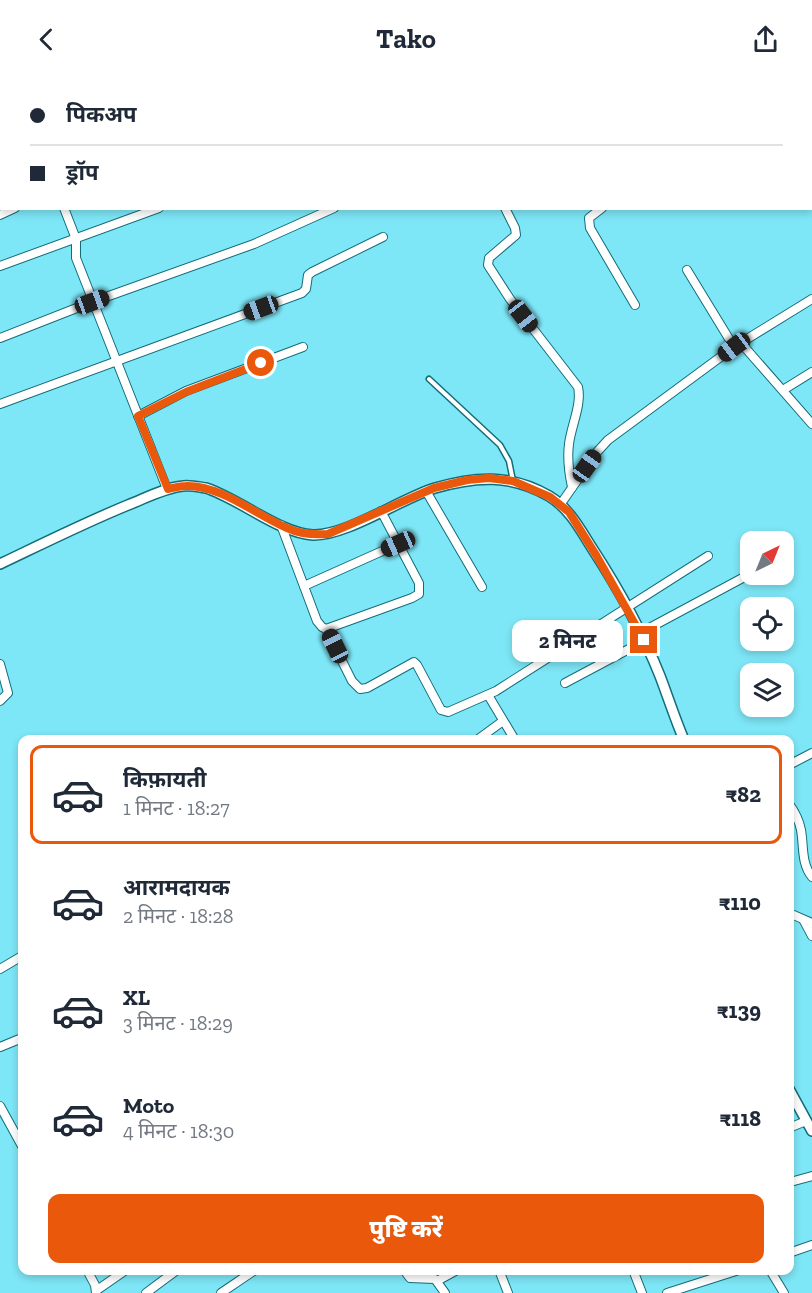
<!DOCTYPE html>
<html lang="hi">
<meta charset="utf-8">
<style>
:root{--surface:#fff;--page:#f6f6f7;--text:#1f2937;--muted:#747a83;--line:#e0e1e3;--accent:#ea580c}
body{margin:0;font-family:"Zilla Slab","Noto Sans Devanagari",serif;background:var(--page);color:var(--text);height:100vh;display:flex;flex-direction:column;font-size:22px;white-space:nowrap}
*{box-sizing:border-box;margin:0}
p{font-size:20px;color:var(--muted)}
.icon{flex:none;width:33px;height:33px;fill:none;stroke:currentColor;stroke-width:2;stroke-linecap:round;stroke-linejoin:round}
.map{position:relative;flex:1;overflow:hidden}
.side{position:absolute;left:18px;top:657px;width:776px;height:540px;display:flex;flex-direction:column;background:var(--surface);border-radius:12px;box-shadow:0 3px 9px #0003}
.side>*{flex:none}
.hud{position:absolute;left:0px;top:0px;width:813px;height:132px;box-shadow:0 3px 9px #0003;display:grid;align-content:center;height:132px;padding:0 30px;background:var(--surface)}
.needle{width:39px;rotate:43deg}
.fabs{position:absolute;left:740px;top:453px;display:grid;gap:12px}
.fabs a{display:grid;place-items:center;width:54px;height:54px;border-radius:12px;background:var(--surface);box-shadow:0 3px 9px #0003;font-size:30px}
.end{position:absolute;width:27px;height:27px;margin:-14px;border:8px solid #ea580c;background:#fff;box-shadow:0 0 0 3px #fff}
.from{border-radius:50%}
.bubble{position:absolute;height:42px;border-radius:12px;background:var(--surface);box-shadow:0 3px 9px #0003;font-size:20px;font-weight:800;line-height:42px;text-align:center}
.car{position:absolute;width:18px;height:36px;margin:-18px -9px;border-radius:8px;box-shadow:0 0 4px 2px #0007;background:linear-gradient(#222 24%,#8ab4d8 0 40%,#222 0 76%,#8ab4d8 0 86%,#222 0)}
.hud b{display:flex;align-items:center;gap:21px;height:57px;font-size:22px}
.hud b+b{border-top:2px solid var(--line)}
.hud i{width:15px;height:15px;background:var(--text)}
ul{padding:10px 0 0;list-style:none}
li{display:flex;align-items:center;gap:18px;height:99px;margin:0 12px 9px;padding:0 18px;border:3px solid transparent;border-radius:12px}
li div{flex:1}
li b{display:block;font-size:22px}
li em{font-style:normal;font-weight:800}
li.active{border-color:var(--accent)}
li>.icon{width:54px;height:54px;stroke-width:1.5}
.cta{display:flex;gap:12px;margin-top:auto;padding:12px 30px}
.cta a{flex:1;height:69px;border-radius:12px;background:var(--accent);color:#fff;font-size:24px;font-weight:800;line-height:69px;text-align:center}
header{display:flex;justify-content:space-between;align-items:center;height:78px;padding:0 30px;background:var(--surface);font-size:27px;font-weight:800}
.map>svg:first-child{display:block}
</style>
<header><svg class="icon" aria-label="back" viewBox="0 0 24 24"><path d="M15 5l-7 7 7 7"/></svg>Tako<svg class="icon" aria-label="share" viewBox="0 0 24 24"><path d="M12 15V3M7 8l5-5 5 5M5 13v7h14v-7"/></svg></header>
<div class="map">
<svg width="812" height="1215" viewBox="0 0 812 1215">
<rect width="100%" height="100%" fill="#7ee7f7"/>
<g fill="none" stroke-linecap="round" stroke-linejoin="round">
<defs>
<polyline id="service" points="429,301 500,367 509,383 513,403"/>
<g id="minor">
<polyline points="1,0 2,2"/>
<polyline points="51,0 52,2"/>
<polyline points="181,0 181,2"/>
<polyline points="263,2 267,0"/>
<polyline points="705,2 707,0"/>
<polyline points="0,27 2,27"/>
<polyline points="0,81 2,81"/>
<polyline points="64,130 76,161 76,180 167,411"/>
<path d="M 505,130 L 515,150 L 516,157 L 489,180 L 488,187 L 510,221 L 578,309 C 582,327 571,348 569,366 C 567,381 569,395 572,409"/>
<polyline points="602,130 589,140 590,150 635,227"/>
<polyline points="0,137 15,130"/>
<polyline points="0,188 159,130"/>
<polyline points="687,192 734,269"/>
<polyline points="0,260 92,224 254,166 334,130"/>
<polyline points="741,265 812,346"/>
<polyline points="783,312 812,294"/>
<polyline points="0,326 302,215 306,211 308,197 312,194 383,159"/>
<polyline points="138,338 186,313 303,269"/>
<polyline points="426,413 482,509"/>
<polyline points="560,427 597,374 608,362 734,269 812,221"/>
<polyline points="281,447 317,543 322,549 326,551 412,520 419,516 419,505 381,433"/>
<polyline points="304,508 398,466"/>
<polyline points="326,551 352,603 360,611 367,610 414,584 417,587 441,632 448,634 496,613 708,478"/>
<polyline points="640,555 750,496"/>
<polyline points="0,586 8,615 0,623"/>
<polyline points="565,605 644,563"/>
<polyline points="488,617 515,662"/>
<polyline points="477,662 503,643"/>
<polyline points="789,687 812,675"/>
<path d="M 789,726 C 795,734 799,742 801,752 C 804,769 801,785 812,799"/>
<polyline points="789,835 812,845"/>
<polyline points="804,843 812,858"/>
<polyline points="0,891 22,878"/>
<polyline points="0,969 22,960"/>
<polyline points="0,1028 22,1068"/>
<polyline points="789,1050 806,1043"/>
<polyline points="794,1103 812,1098"/>
<polyline points="789,1175 812,1167"/>
<polyline points="87,1192 95,1207 96,1215"/>
<polyline points="404,1192 410,1200 435,1201 445,1215"/>
<polyline points="499,1192 508,1215"/>
<polyline points="633,1192 642,1215"/>
<polyline points="770,1192 784,1215"/>
<polyline points="437,1203 457,1192"/>
<polyline points="97,1212 126,1192"/>
<polyline points="146,1215 177,1192"/>
<polyline points="221,1215 255,1192"/>
<polyline points="667,1215 739,1192"/>
</g>
<g id="tertiary">
<path d="M 0,486 C 42,466 84,445 128,427 C 146,420 164,410 183,408 C 190,407 199,409 206,410 C 240,421 279,455 313,457 C 346,458 400,421 435,410 C 476,398 511,396 549,418 C 569,430 580,451 592,470 C 618,510 642,553 660,598 C 668,619 675,641 684,662"/>
<polyline points="789,1011 812,1053"/>
</g>
</defs>
<!-- service casing -->
<use href="#service" stroke="#136d79" stroke-width="7"/>
<!-- minor casing -->
<use href="#minor" stroke="#136d79" stroke-width="10"/>
<!-- tertiary casing -->
<use href="#tertiary" stroke="#136d79" stroke-width="12"/>
<!-- service -->
<use href="#service" stroke="#fff" stroke-width="4"/>
<!-- minor -->
<use href="#minor" stroke="#fff" stroke-width="8"/>
<!-- tertiary -->
<use href="#tertiary" stroke="#fff" stroke-width="9"/>
</g>
<g fill="none" stroke-linecap="round" stroke-linejoin="round">
<!-- route -->
<path stroke="#ea580c" stroke-width="8" d="M 261,285 L 186,314 L 138,338 L 168,411 C 173,410 180,408 186,408 C 221,407 256,437 287,450 C 300,456 314,457 328,456 L 434,410 L 467,402 L 489,400 L 513,403 L 550,419 L 569,434 L 596,477 L 644,562"/>
</g>
</svg>
<div class="fabs">
<a><svg class="needle" viewBox="-14 -14 28 28"><path d="M0-13l5 13h-10z" fill="#e53935"/><path d="M0 13l5-13h-10z" fill="#747a83"/></svg></a>
<a><svg class="icon" aria-label="locate" viewBox="0 0 24 24"><circle cx="12" cy="12" r="6"/><path d="M12 2v4M12 18v4M2 12h4M18 12h4"/></svg></a>
<a><svg class="icon" aria-label="layers" viewBox="0 0 24 24"><path d="M12 4l9 5-9 5-9-5zM3 14l9 5 9-5"/></svg></a>
</div>
<i class="end from" style="left:261px;top:285px"></i>
<i class="end" style="left:644px;top:562px"></i>
<div class="bubble" style="left:512px;top:542px;width:111px">2 मिनट</div>
<i class="car" style="left:92px;top:224px;rotate:70deg"></i>
<i class="car" style="left:261px;top:230px;rotate:250deg"></i>
<i class="car" style="left:523px;top:238px;rotate:142deg"></i>
<i class="car" style="left:734px;top:269px;rotate:233deg"></i>
<i class="car" style="left:587px;top:388px;rotate:35deg"></i>
<i class="car" style="left:398px;top:466px;rotate:246deg"></i>
<i class="car" style="left:335px;top:568px;rotate:334deg"></i>
<div class="hud">
<b><i class="from"></i>पिकअप</b>
<b><i></i>ड्रॉप</b>
</div>
<section class="side">
<ul>
<li class="active"><svg class="icon" aria-label="car" viewBox="0 0 24 24"><path d="M5 17H2v-5l4-1 3-4h7l3 4 3 1v5h-3M9 17h6M6 11h13"/><circle cx="7" cy="17" r="2"/><circle cx="17" cy="17" r="2"/></svg><div><b>किफ़ायती</b><p>1 मिनट · 18:27</p></div><em>₹82</em></li>
<li><svg class="icon" aria-label="car" viewBox="0 0 24 24"><path d="M5 17H2v-5l4-1 3-4h7l3 4 3 1v5h-3M9 17h6M6 11h13"/><circle cx="7" cy="17" r="2"/><circle cx="17" cy="17" r="2"/></svg><div><b>आरामदायक</b><p>2 मिनट · 18:28</p></div><em>₹110</em></li>
<li><svg class="icon" aria-label="car" viewBox="0 0 24 24"><path d="M5 17H2v-5l4-1 3-4h7l3 4 3 1v5h-3M9 17h6M6 11h13"/><circle cx="7" cy="17" r="2"/><circle cx="17" cy="17" r="2"/></svg><div><b>XL</b><p>3 मिनट · 18:29</p></div><em>₹139</em></li>
<li><svg class="icon" aria-label="car" viewBox="0 0 24 24"><path d="M5 17H2v-5l4-1 3-4h7l3 4 3 1v5h-3M9 17h6M6 11h13"/><circle cx="7" cy="17" r="2"/><circle cx="17" cy="17" r="2"/></svg><div><b>Moto</b><p>4 मिनट · 18:30</p></div><em>₹118</em></li>
</ul>
<div class="cta"><a>पुष्टि करें</a></div>
</section>
</div>
